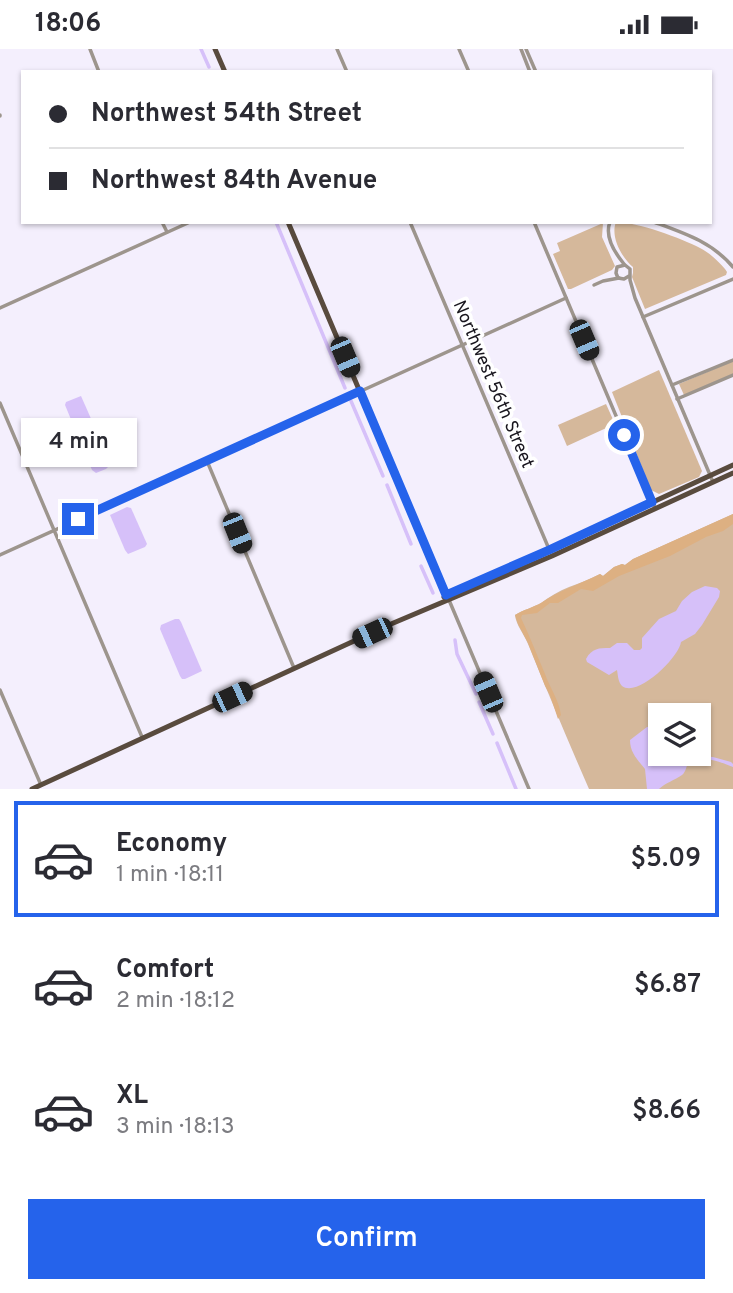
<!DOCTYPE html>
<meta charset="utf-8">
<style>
:root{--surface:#fff;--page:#f7f7f7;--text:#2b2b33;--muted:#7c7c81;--line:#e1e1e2;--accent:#2563eb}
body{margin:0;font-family:Overpass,sans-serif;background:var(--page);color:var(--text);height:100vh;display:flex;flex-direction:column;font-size:26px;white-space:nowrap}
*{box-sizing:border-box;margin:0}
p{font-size:23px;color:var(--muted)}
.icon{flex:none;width:38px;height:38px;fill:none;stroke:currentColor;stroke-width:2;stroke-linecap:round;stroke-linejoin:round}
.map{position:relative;height:740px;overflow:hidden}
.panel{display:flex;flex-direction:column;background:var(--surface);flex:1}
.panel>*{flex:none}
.guide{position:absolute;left:21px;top:21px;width:691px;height:154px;border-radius:0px;box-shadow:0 2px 5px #0004;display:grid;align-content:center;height:154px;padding:0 28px;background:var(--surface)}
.tools{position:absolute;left:648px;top:654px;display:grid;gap:14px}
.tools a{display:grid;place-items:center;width:63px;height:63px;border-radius:0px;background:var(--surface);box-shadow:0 2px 5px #0004;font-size:35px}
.end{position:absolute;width:32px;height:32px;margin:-16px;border:9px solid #2563eb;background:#fff;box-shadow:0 0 0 4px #fff}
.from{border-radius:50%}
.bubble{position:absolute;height:49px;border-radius:0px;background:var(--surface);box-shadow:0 2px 5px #0004;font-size:23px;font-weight:600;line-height:49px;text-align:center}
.car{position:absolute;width:21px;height:42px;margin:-21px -10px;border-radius:9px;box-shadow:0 0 5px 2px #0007;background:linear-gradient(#222 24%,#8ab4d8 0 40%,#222 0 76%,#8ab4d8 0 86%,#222 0)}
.guide b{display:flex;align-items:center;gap:24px;height:66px;font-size:26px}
.guide b+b{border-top:2px solid var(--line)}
.guide i{width:18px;height:18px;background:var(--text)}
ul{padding:12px 0 0;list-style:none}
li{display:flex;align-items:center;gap:21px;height:116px;margin:0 14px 10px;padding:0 14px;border:4px solid transparent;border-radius:0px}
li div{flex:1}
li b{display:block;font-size:26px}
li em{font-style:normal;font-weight:600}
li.selected{border-color:var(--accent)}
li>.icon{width:63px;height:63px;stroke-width:1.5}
.cta{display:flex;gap:14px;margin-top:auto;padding:14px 28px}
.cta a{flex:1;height:80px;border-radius:0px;background:var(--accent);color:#fff;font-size:28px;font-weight:600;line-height:80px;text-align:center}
.status{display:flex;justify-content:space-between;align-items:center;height:49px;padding:0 35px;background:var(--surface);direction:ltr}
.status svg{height:19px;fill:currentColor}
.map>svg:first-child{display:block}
</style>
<div class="status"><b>18:06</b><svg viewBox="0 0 49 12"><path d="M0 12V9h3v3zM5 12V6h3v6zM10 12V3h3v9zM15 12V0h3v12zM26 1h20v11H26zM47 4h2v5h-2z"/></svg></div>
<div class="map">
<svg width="733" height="740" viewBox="0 0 733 740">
<rect width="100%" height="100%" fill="#f4effd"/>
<!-- green -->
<g fill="#d5b89b" fill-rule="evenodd">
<path d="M 616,173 C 637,173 681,189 700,199 C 710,204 718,212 725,220 L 727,223 L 726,226 L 645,260 L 632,228 L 633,224 L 633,218 C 622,209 610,188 616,173 Z"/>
<polygon points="603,174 602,188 615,217 612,221 571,240 568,240 553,205 560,202 557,194"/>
<polygon points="733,312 733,325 684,346 679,335"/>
<polygon points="659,321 702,422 699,428 659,445 651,441 612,343"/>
<polygon points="606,355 615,375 567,397 558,376"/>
<path d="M 733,465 L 733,740 L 589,740 C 568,692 548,644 528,595 C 524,585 516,576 515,566 C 523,561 534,558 541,554 C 549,548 559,542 569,538 C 580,534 590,530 600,525 L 603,527 L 614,518 L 622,515 L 625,516 L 633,510 ZM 660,667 L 698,667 L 698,705 L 660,705 Z"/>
</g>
<!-- forest -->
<path fill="#ddb082" d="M 733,465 L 733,475 L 723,482 L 706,488 L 670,507 L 619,527 L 593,542 L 581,540 L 558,554 L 550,554 L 537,564 L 522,566 L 521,569 C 530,588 537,606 545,625 C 550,639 559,651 561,666 L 558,670 L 550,646 L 545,637 L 528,594 L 518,575 L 515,566 C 523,561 534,558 541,554 C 558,542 580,535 600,525 L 603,527 L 614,518 L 622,515 L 625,516 L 633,510 Z"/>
<!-- water -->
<g fill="#d6c0f9">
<polygon points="81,347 111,415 106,420 96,424 92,421 65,356 66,353"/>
<polygon points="127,458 131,459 147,495 145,498 128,505 125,501 110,466"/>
<path d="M 705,537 L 717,539 L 720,542 L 719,548 L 702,576 L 695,585 L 681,593 C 679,608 638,649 622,637 C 618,633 618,626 617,621 L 609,626 L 587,613 L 586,610 C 592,599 599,599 610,599 L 617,594 L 627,594 L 634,601 L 640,601 L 642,599 L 642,589 L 659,570 L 676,562 L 682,552 L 692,543 Z"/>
<polygon points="175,570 179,570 181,573 202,622 185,630 182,630 180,627 160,580 161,576"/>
<path d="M 647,678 C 649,678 655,678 657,680 C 659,683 660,701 660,705 L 713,708 L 731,713 L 733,715 L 733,718 C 724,714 698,705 690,711 C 686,715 687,722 682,726 C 675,731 665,734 659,740 L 647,740 L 645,720 C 638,711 630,704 630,691 Z"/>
</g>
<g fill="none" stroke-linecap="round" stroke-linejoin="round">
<!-- canal -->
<g stroke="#d6c0f9" stroke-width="3.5">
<polyline points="201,0 209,18"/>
<polyline points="276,173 345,339"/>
<polyline points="351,352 383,427"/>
<polyline points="387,436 411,495"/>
<polyline points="421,517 433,544"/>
<polyline points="455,591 457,605 476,645"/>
<polyline points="479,653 493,685"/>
<polyline points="497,694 516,740"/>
</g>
<!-- minor -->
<g stroke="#9d958d" stroke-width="3.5">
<polyline points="90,0 99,23"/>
<polyline points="337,0 347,23"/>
<polyline points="459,0 469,23"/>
<polyline points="521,0 530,23"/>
<polyline points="526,0 536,23"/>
<polyline points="0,66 0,67"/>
<polyline points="162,173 167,183"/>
<polyline points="410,173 549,500"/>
<polyline points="534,173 655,459"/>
<path d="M 610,173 C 604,188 615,204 624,215"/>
<path d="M 654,173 C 684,184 712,193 733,218"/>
<polyline points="629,227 624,230 618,229 616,224 617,218 625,216 630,220 630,231 635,249 713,433"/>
<polyline points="594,236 603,232 619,229"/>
<polyline points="0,259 190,173"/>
<polyline points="643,268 733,230"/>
<polyline points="672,336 733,311"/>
<polyline points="677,350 733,326"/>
<polyline points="0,354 142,688"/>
<polyline points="207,412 294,619"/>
<polyline points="0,506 566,249"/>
<polyline points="449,551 529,740"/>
<polyline points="0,641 41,736"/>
</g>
<!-- major -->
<g stroke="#594b3e" stroke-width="5">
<polyline points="215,0 225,23"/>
<polyline points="288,173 446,546"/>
<polyline points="444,548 446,546 549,501 733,416"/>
<polyline points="32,740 391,575 552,507 733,424"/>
</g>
</g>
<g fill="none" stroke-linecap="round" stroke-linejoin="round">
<!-- route -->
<polyline stroke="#2563eb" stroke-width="9" points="78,470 360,342 446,546 549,501 652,453 624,386"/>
</g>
<g text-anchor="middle" stroke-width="7" stroke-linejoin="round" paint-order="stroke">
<!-- street labels -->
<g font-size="18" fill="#18151d" stroke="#fff">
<text transform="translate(494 335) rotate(67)" y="6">Northwest 56th Street</text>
</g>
</g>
</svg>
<div class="tools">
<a><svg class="icon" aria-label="layers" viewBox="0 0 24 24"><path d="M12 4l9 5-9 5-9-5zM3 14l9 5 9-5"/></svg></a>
</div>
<i class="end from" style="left:624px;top:386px"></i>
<i class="end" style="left:78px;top:470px"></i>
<div class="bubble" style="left:21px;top:369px;width:116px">4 min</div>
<i class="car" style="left:584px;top:291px;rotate:157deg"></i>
<i class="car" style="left:345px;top:308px;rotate:157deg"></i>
<i class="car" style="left:237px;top:484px;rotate:158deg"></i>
<i class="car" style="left:372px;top:584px;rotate:245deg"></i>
<i class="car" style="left:488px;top:643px;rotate:337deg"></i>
<i class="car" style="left:232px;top:648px;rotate:65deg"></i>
<div class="guide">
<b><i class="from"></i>Northwest 54th Street</b>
<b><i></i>Northwest 84th Avenue</b>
</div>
</div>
<section class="panel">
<ul>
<li class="selected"><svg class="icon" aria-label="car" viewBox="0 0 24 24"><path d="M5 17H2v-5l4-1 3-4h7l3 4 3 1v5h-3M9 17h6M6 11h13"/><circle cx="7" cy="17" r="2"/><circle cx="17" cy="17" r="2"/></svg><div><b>Economy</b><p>1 min · 18:11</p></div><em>$5.09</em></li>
<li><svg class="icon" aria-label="car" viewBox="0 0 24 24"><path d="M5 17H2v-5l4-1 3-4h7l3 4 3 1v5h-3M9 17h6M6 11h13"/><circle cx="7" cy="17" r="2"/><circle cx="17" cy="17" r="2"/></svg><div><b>Comfort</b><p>2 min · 18:12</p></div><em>$6.87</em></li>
<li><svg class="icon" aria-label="car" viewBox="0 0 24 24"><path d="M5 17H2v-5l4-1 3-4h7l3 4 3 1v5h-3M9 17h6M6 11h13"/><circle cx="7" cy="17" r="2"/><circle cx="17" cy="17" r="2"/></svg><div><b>XL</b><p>3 min · 18:13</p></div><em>$8.66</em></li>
</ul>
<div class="cta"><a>Confirm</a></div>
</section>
